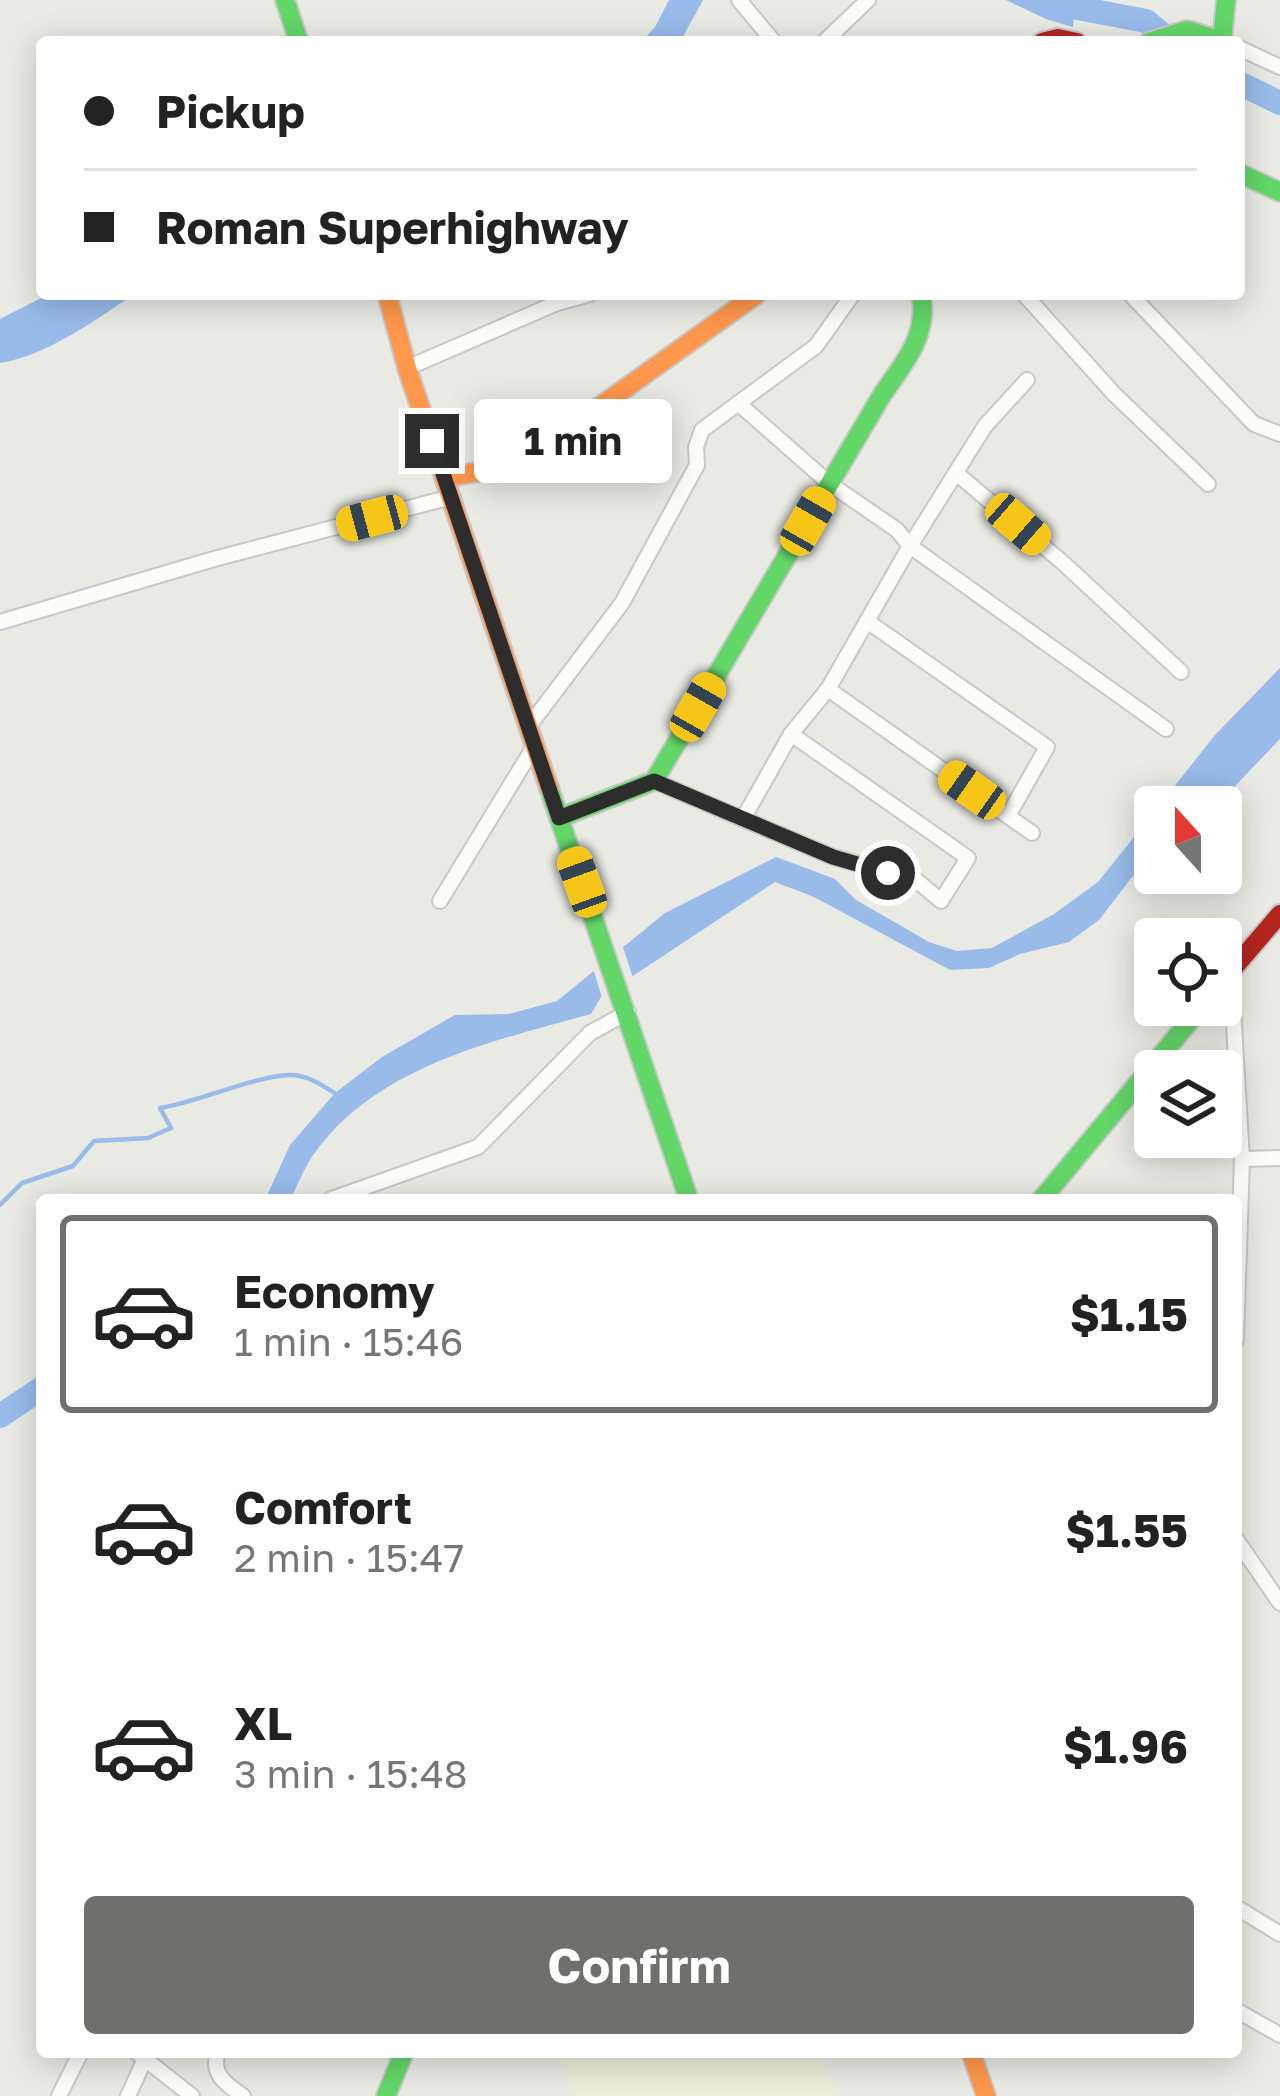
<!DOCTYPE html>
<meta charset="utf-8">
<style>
:root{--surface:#fff;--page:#f2f2f2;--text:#222;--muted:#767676;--line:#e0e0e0;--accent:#6f6f6d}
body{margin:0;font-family:"Golos Text",sans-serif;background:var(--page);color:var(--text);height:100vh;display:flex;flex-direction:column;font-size:45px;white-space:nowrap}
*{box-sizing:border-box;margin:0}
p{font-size:39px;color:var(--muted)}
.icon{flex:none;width:66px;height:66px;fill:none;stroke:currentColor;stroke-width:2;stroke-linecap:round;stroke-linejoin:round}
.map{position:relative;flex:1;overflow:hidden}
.side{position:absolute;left:36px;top:1194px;width:1206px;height:864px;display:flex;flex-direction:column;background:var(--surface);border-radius:12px;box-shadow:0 6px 30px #0003}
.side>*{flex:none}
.banner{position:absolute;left:36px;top:36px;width:1209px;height:264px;border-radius:12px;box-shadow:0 6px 30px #0003;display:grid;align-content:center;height:264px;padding:0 48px;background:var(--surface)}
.needle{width:78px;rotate:339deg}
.buttons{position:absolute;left:1134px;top:786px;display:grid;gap:24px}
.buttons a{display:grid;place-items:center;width:108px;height:108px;border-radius:12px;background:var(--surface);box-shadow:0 6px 30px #0003;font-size:60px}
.end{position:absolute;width:54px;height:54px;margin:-27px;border:15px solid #2d2d2d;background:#fff;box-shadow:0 0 0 6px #fff}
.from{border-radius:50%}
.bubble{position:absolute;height:84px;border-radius:12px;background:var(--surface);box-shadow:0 6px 30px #0003;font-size:39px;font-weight:700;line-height:84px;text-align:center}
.car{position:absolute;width:36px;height:72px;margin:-36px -18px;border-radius:15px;box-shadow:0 0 9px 3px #0007;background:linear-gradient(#f5c518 24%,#345 0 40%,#f5c518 0 76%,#345 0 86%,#f5c518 0)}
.banner b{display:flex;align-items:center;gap:42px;height:114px;font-size:45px}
.banner b+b{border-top:3px solid var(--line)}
.banner i{width:30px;height:30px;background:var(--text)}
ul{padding:21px 0 0;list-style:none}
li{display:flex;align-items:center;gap:36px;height:198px;margin:0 24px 18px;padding:0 24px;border:6px solid transparent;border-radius:12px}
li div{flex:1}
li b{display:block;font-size:45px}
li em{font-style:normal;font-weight:700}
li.selected{border-color:var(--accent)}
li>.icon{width:108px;height:108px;stroke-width:1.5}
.button{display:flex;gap:24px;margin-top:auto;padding:24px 48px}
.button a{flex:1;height:138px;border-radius:12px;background:var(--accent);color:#fff;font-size:48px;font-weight:700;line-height:138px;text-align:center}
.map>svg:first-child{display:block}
</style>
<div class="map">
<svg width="1280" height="2096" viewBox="0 0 1280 2096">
<rect width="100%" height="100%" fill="#eaeae4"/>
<!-- education -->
<polygon fill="#edecd9" points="559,2052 823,2052 837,2096 576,2096"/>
<!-- water -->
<g fill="#98bbea">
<polygon points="669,0 703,0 680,42 641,42 655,27"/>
<polygon points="1006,0 1075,0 1073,27 1046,19"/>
<path d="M 49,294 L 135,294 C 94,320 49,355 0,363 L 0,319 Z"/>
<polygon points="1280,668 1280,739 1215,807 1158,807 1215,735"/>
<path d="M 1155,811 L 1155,857 L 1132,877 L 1099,920 L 1069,942 L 1020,954 L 989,968 L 950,970 L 814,897 L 775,882 L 601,997 L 591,1014 C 491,1042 374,1066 311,1158 C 303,1171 297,1186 290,1200 L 265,1200 L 290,1145 L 335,1093 L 382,1057 L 455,1015 L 509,1014 L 557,1001 L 665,913 L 776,857 L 835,879 L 856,900 L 929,942 L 957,951 L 992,948 L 1054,914 L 1098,882 Z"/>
</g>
<!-- pier -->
<polygon fill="#eaeae4" points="621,941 634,981 602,998 592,965"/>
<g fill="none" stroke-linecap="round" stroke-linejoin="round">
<!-- stream -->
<path stroke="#98bbea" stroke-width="4.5" d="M 0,1205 L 22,1183 L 73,1166 L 94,1141 L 148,1138 L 171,1128 L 160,1108 C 201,1101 249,1078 288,1075 C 308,1074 323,1086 339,1096"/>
<!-- river -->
<g stroke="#98bbea" stroke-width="24">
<polyline points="1036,0 1146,21 1172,42"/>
<polyline points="1239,83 1280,103"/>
<polyline points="0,1416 42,1388"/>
</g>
<defs>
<g id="street">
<polyline points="739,0 774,42"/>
<polyline points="824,42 868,0"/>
<polyline points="1239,48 1280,67"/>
<polyline points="1024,294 1114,394 1208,484"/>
<polyline points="1130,294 1254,424 1280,434"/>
<polyline points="407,368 557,303 590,294"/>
<polyline points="1027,380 985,426 910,546 1166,729"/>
<polyline points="956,473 1061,561 1181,672"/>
<polyline points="867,621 1047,747 1008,816"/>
<polyline points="0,622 214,559 451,497"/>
<polyline points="828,689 1032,833"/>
<polyline points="529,726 622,603 697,465 696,447 702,430 816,346 853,294"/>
<polyline points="654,781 743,819 791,734 828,689 910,546 897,530 830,484 738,403"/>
<polyline points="743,819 833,857 915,879 941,901 968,858 791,734"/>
<polyline points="440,901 535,745"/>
<polyline points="1225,979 1233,1008 1242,1159 1236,1340"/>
<polyline points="1242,1159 1280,1158"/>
<polyline points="329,1200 478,1147 590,1033 628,1012"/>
<polyline points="1236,1539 1280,1603"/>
<polyline points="1236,1907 1280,1934"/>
<polyline points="1236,2010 1280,2035"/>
<polyline points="136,2052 192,2096"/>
<path d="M 218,2052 C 210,2074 227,2085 243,2096"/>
<polyline points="59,2096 81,2052"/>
<polyline points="128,2096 145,2059"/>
</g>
<g id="fast">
<polyline points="285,0 299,42"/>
<polyline points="1149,42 1187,30 1222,41 1226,0"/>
<polyline points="1239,173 1280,192"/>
<polyline points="549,788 689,1200"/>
<path d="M 559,818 L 654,781 L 882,395 C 904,363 929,335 921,294"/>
<polyline points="1041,1200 1203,1005"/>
<polyline points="386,2096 404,2052"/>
</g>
<g id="slow">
<polyline points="387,294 407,368 549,788"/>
<polyline points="445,478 546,459 569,443 595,410 757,294"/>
<polyline points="971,2052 986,2096"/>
</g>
<g id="jam">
<polyline points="1042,42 1058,38 1077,42"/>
<polyline points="1221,983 1280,914"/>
</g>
</defs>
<!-- street casing -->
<use href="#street" stroke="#c8c8c8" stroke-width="18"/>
<!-- fast casing -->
<use href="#fast" stroke="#c8c8c8" stroke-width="22"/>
<!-- slow casing -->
<use href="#slow" stroke="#c8c8c8" stroke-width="22"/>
<!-- jam casing -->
<use href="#jam" stroke="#c8c8c8" stroke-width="22"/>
<!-- street -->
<use href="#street" stroke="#fcfcfb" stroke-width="14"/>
<!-- fast -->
<use href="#fast" stroke="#63d668" stroke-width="18"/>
<!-- slow -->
<use href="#slow" stroke="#ff974d" stroke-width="18"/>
<!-- jam -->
<use href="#jam" stroke="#b3261e" stroke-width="18"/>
</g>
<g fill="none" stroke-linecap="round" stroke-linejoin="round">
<!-- route -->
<polyline stroke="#2d2d2d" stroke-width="15" points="432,441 559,818 654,781 833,857 888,873"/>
</g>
</svg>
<div class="buttons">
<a><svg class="needle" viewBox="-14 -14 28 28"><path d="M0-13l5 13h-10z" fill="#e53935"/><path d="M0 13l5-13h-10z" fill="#767676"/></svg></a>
<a><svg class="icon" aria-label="locate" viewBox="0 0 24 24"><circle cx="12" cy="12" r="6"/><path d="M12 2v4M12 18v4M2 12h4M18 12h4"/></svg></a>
<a><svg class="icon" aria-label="layers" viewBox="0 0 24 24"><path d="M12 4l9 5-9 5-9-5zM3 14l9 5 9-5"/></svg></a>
</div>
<i class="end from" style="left:888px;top:873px"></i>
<i class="end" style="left:432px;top:441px"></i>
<div class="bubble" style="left:474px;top:399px;width:198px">1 min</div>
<i class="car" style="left:372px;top:518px;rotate:255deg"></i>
<i class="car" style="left:808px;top:521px;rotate:30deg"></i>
<i class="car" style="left:1018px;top:524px;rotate:131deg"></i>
<i class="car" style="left:698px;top:707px;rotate:30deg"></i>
<i class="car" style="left:972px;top:790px;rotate:305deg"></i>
<i class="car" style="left:582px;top:882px;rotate:340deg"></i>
<div class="banner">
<b><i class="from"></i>Pickup</b>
<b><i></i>Roman Superhighway</b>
</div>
<section class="side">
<ul>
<li class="selected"><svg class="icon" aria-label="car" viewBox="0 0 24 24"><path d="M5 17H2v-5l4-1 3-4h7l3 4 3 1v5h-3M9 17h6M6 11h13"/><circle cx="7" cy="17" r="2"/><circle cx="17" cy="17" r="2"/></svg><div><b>Economy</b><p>1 min · 15:46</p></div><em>$1.15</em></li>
<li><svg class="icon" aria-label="car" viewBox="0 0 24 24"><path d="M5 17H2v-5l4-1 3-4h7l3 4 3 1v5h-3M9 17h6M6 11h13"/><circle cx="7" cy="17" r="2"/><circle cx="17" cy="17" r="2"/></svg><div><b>Comfort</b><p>2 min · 15:47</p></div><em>$1.55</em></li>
<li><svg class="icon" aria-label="car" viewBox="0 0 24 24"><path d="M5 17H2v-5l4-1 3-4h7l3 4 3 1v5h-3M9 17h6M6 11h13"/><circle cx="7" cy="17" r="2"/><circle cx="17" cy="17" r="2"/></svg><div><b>XL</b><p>3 min · 15:48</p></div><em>$1.96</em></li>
</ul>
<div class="button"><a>Confirm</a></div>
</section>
</div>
